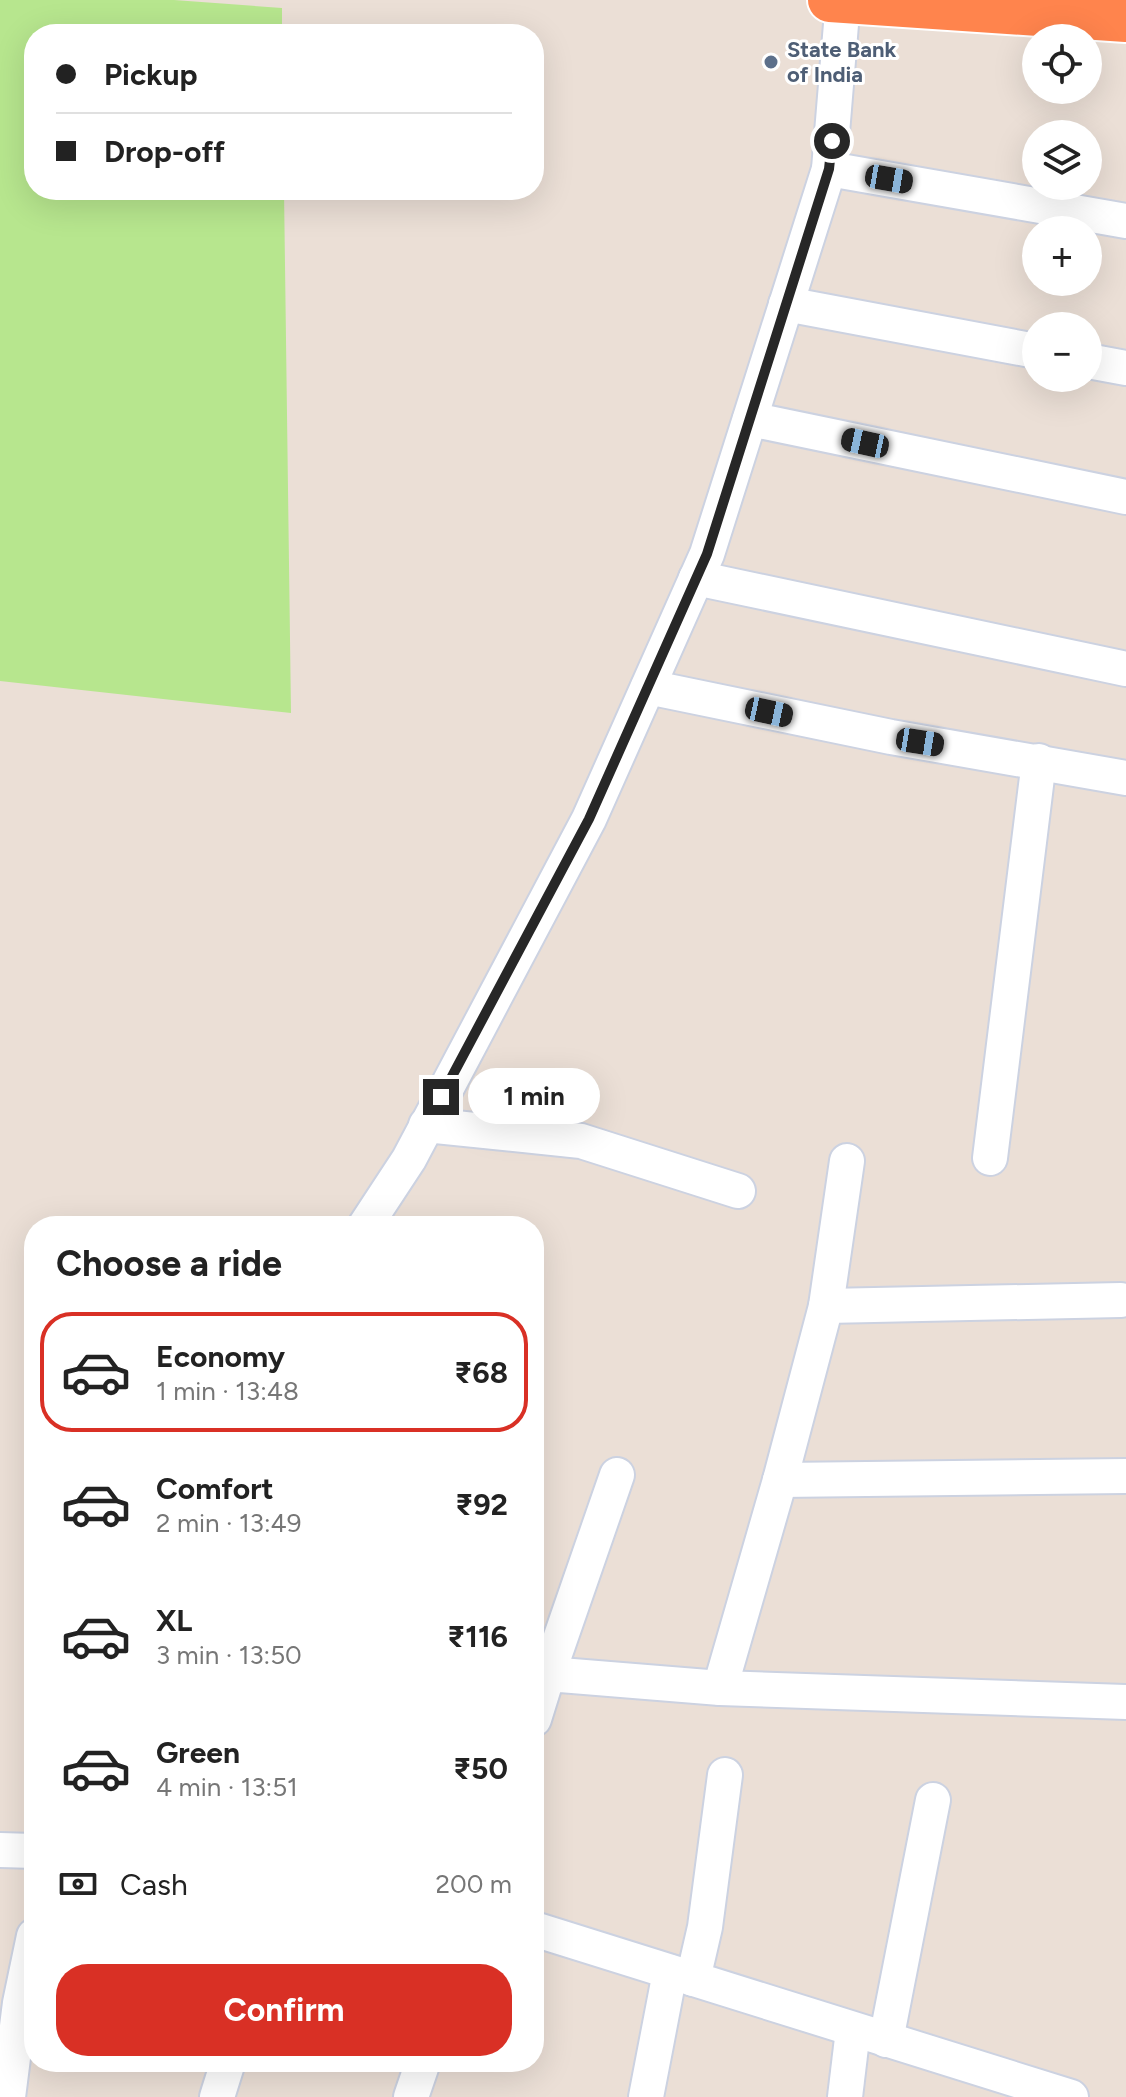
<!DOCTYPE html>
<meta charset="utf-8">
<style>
:root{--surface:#fff;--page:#f6f6f6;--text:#222;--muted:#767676;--line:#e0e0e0;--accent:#d93025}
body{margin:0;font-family:Figtree,sans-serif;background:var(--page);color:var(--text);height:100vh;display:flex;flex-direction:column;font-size:30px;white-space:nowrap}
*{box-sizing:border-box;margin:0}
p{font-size:26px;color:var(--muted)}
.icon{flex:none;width:44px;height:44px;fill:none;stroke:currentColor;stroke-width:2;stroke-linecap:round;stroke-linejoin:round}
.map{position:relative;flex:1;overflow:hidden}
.side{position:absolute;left:24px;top:1216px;width:520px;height:856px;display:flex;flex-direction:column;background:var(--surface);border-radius:32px;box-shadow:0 8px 32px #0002}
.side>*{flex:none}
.hud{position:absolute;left:24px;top:24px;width:520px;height:176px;border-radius:32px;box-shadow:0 8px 32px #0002;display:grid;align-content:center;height:176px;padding:0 32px;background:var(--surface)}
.controls{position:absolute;left:1022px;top:24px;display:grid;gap:16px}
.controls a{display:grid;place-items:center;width:80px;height:80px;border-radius:50%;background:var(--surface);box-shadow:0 8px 32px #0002;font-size:40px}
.end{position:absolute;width:36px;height:36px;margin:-18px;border:10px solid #272727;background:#fff;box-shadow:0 0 0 4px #fff}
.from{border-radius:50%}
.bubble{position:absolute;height:56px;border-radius:28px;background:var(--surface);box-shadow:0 8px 32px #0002;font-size:26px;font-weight:700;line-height:56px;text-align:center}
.car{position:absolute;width:24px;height:48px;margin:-24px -12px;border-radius:10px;box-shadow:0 0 6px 2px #0007;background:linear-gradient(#222 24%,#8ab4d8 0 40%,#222 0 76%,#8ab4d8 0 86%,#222 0)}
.hud b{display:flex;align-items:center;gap:28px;height:76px;font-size:30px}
.hud b+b{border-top:2px solid var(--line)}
.hud i{width:20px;height:20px;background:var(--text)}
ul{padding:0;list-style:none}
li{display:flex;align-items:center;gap:24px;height:120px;margin:0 16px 12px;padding:0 16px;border:4px solid transparent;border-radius:32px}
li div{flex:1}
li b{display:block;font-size:30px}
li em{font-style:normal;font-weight:700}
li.selected{border-color:var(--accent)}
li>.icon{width:72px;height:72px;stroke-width:1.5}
h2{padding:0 32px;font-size:36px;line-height:96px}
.pay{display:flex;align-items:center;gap:20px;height:88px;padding:0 32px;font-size:30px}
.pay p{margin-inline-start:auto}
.cta{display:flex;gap:16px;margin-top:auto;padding:16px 32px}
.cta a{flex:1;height:92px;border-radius:32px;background:var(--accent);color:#fff;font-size:32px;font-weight:700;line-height:92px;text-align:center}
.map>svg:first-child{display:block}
</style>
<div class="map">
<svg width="1126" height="2097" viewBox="0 0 1126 2097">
<rect width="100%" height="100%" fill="#ebdfd6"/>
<!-- green -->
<polygon fill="#b7e68e" points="0,0 174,0 282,8 282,34 34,34 34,190 284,190 291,713 0,681"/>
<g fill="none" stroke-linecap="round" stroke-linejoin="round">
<defs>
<g id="minor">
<polyline points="829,169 1126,221"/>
<polyline points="786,304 1036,351"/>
<polyline points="1088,361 1126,368"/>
<polyline points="750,419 1126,497"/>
<polyline points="696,578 1126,669"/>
<polyline points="648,687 891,737 1126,778"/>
<polyline points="426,1125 581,1141 738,1191"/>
<polyline points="990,1158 1039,761"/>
<polyline points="365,1226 409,1159 589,819 707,554 829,169 843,0"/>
<polyline points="826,1306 847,1161"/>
<polyline points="780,1480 1126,1476"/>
<polyline points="548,1674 617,1475"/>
<polyline points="720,1688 780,1480 826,1306 1121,1300"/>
<polyline points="534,1719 548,1674 720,1688 1126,1702"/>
<polyline points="0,1850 34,1851"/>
<polyline points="534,1929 1071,2097"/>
<polyline points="693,1979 705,1927 725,1775"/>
<polyline points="886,2040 933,1800"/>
<polyline points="8,2097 20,2003 34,1936"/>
<polyline points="217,2097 228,2062"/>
<polyline points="411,2097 423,2062"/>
<polyline points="646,2097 670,1972"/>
<polyline points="845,2097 853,2030"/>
</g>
<polyline id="highway" points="830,0 1126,20"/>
</defs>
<!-- minor casing -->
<use href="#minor" stroke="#ccd2e1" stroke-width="38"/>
<!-- highway casing -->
<use href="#highway" stroke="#fff" stroke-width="48"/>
<!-- minor -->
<use href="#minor" stroke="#fff" stroke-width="34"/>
<!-- highway -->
<use href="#highway" stroke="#ff844d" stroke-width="44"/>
</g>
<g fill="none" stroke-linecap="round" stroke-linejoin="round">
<!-- route -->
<polyline stroke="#272727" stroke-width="10" points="441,1097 589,819 707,554 829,169 832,141"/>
</g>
<!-- markers -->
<circle fill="#5c6f8a" stroke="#fff" stroke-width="3" cx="771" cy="62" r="8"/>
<g text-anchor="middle" stroke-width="6" stroke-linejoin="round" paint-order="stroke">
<!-- service labels -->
<g font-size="22" font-weight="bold" fill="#4e5e75" stroke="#fff" text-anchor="start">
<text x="787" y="57">State Bank<tspan x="787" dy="25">of India</tspan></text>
</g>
</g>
</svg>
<div class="controls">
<a><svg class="icon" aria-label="locate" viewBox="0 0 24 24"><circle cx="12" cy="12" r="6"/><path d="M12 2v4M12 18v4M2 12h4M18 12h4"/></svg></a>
<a><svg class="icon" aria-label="layers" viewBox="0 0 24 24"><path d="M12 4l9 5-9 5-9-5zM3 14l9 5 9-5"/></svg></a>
<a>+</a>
<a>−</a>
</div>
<i class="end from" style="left:832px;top:141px"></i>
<i class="end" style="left:441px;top:1097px"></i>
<div class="bubble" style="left:468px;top:1068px;width:132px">1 min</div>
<i class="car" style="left:889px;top:179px;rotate:100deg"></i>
<i class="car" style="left:865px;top:443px;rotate:282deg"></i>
<i class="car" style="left:769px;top:712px;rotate:102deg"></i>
<i class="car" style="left:920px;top:742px;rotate:99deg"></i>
<div class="hud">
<b><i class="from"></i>Pickup</b>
<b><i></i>Drop-off</b>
</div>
<section class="side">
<h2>Choose a ride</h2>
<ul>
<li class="selected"><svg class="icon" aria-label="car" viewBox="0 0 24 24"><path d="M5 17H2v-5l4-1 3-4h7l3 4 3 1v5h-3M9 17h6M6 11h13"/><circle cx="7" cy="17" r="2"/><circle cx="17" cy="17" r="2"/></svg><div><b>Economy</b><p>1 min · 13:48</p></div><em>₹68</em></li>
<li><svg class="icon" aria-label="car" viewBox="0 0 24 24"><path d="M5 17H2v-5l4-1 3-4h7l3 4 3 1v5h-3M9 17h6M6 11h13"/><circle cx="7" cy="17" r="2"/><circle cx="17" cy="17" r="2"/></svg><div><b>Comfort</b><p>2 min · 13:49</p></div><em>₹92</em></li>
<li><svg class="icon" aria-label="car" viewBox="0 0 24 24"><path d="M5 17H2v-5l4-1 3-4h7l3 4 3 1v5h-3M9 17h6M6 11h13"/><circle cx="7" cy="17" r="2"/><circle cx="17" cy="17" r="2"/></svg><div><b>XL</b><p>3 min · 13:50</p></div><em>₹116</em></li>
<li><svg class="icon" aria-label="car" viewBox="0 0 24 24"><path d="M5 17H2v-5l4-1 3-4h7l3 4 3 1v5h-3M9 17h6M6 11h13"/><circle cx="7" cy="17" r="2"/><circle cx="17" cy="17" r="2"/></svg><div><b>Green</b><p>4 min · 13:51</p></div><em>₹50</em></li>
</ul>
<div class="pay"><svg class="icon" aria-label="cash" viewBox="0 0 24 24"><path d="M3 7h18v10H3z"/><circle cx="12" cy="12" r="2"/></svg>Cash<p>200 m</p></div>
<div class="cta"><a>Confirm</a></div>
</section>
</div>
